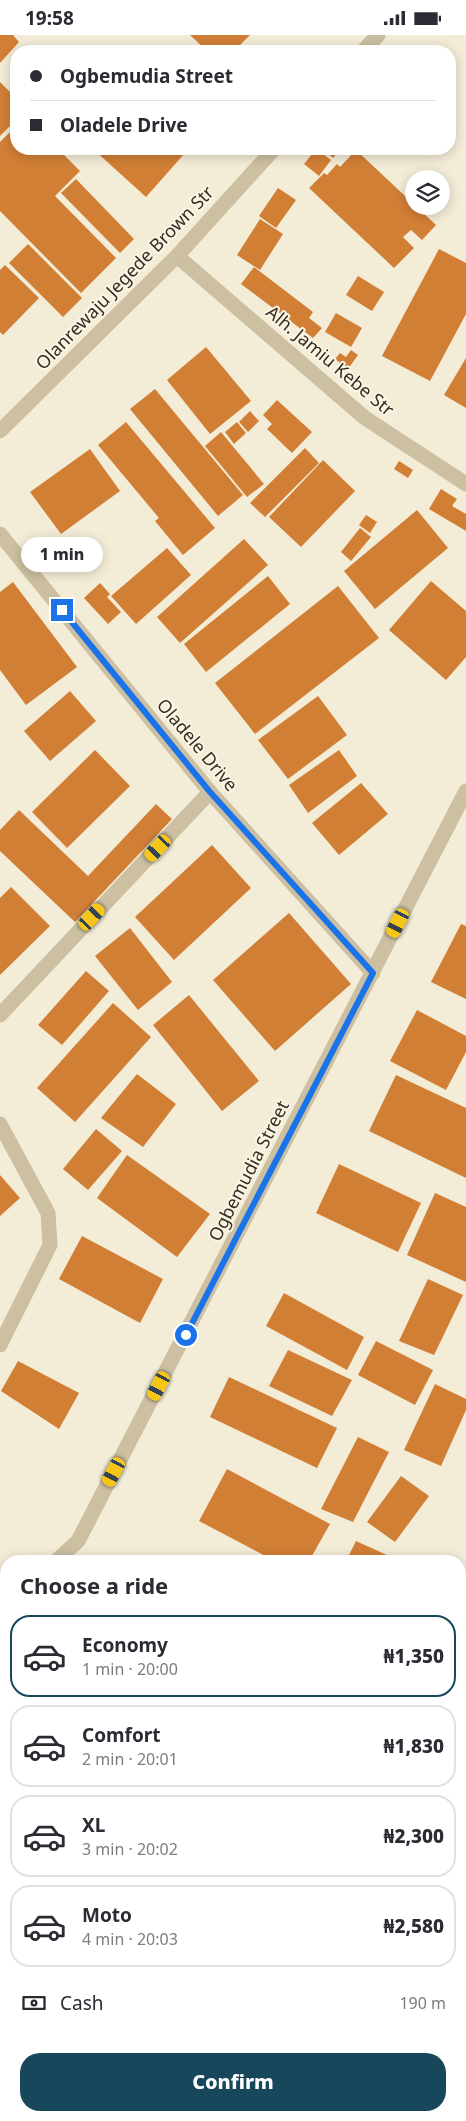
<!DOCTYPE html>
<meta charset="utf-8">
<style>
:root{--surface:#fff;--page:#f2f2f3;--text:#2b2b33;--muted:#7c7c81;--line:#e1e1e2;--accent:#17475b}
body{margin:0;font-family:"Noto Sans",sans-serif;background:var(--page);color:var(--text);height:100vh;display:flex;flex-direction:column;font-size:19px;white-space:nowrap}
*{box-sizing:border-box;margin:0}
p{font-size:16px;color:var(--muted)}
.icon{flex:none;width:28px;height:28px;fill:none;stroke:currentColor;stroke-width:2;stroke-linecap:round;stroke-linejoin:round}
.map{position:relative;flex:1;overflow:hidden}
.details{position:absolute;left:0px;top:1520px;width:466px;height:566px;display:flex;flex-direction:column;background:var(--surface);border-radius:20px 20px 0 0;box-shadow:0 2px 12px #0003}
.details>*{flex:none}
.hud{position:absolute;left:10px;top:10px;width:446px;height:110px;border-radius:20px;box-shadow:0 2px 12px #0003;display:grid;align-content:center;height:110px;padding:0 20px;background:var(--surface)}
.buttons{position:absolute;left:405px;top:135px;display:grid;gap:10px}
.buttons a{display:grid;place-items:center;width:45px;height:45px;border-radius:50%;background:var(--surface);box-shadow:0 2px 12px #0003;font-size:25px}
.end{position:absolute;width:22px;height:22px;margin:-11px;border:6px solid #1a73e8;background:#fff;box-shadow:0 0 0 2px #fff}
.from{border-radius:50%}
.bubble{position:absolute;height:35px;border-radius:18px;background:var(--surface);box-shadow:0 2px 12px #0003;font-size:16px;font-weight:800;line-height:35px;text-align:center}
.car{position:absolute;width:15px;height:30px;margin:-15px -8px;border-radius:6px;box-shadow:0 0 4px 1px #0007;background:linear-gradient(#f5c518 24%,#345 0 40%,#f5c518 0 76%,#345 0 86%,#f5c518 0)}
.hud b{display:flex;align-items:center;gap:18px;height:48px;font-size:19px}
.hud b+b{border-top:1px solid var(--line)}
.hud i{width:12px;height:12px;background:var(--text)}
ul{padding:0;list-style:none}
li{display:flex;align-items:center;gap:15px;height:82px;margin:0 10px 8px;padding:0 10px;border:2px solid var(--line);border-radius:20px}
li div{flex:1}
li b{display:block;font-size:19px}
li em{font-style:normal;font-weight:800}
li.current{border-color:var(--accent)}
li>.icon{width:45px;height:45px;stroke-width:1.5}
h2{padding:0 20px;font-size:22px;line-height:60px}
.pay{display:flex;align-items:center;gap:12px;height:55px;padding:0 20px;font-size:19px}
.pay p{margin-inline-start:auto}
.primary-button{display:flex;gap:10px;margin-top:auto;padding:10px 20px}
.primary-button a{flex:1;height:58px;border-radius:20px;background:var(--accent);color:#fff;font-size:20px;font-weight:800;line-height:58px;text-align:center}
.status{display:flex;justify-content:space-between;align-items:center;height:35px;padding:0 25px;background:var(--surface);direction:ltr}
.status svg{height:14px;fill:currentColor}
.map>svg:first-child{display:block}
</style>
<div class="status"><b>19:58</b><svg viewBox="0 0 49 12"><path d="M0 12V9h3v3zM5 12V6h3v6zM10 12V3h3v9zM15 12V0h3v12zM26 1h20v11H26zM47 4h2v5h-2z"/></svg></div>
<div class="map">
<svg width="466" height="2086" viewBox="0 0 466 2086">
<rect width="100%" height="100%" fill="#f3ecd7"/>
<!-- building -->
<g fill="#d27f36">
<polygon points="0,0 13,0 19,7 0,28"/>
<polygon points="190,0 250,0 234,16 207,16"/>
<polygon points="0,47 16,63 16,85 0,101"/>
<polygon points="16,91 16,114 58,114 80,136 55,161 116,223 81,258 0,176 0,107"/>
<polygon points="93,114 180,114 185,118 146,162"/>
<polygon points="316,114 331,125 319,141 304,129"/>
<polygon points="323,114 341,114 333,123"/>
<polygon points="356,115 436,190 422,205 411,195 403,202 414,213 394,233 309,153 324,138 327,140 337,129 340,132"/>
<polygon points="76,144 134,204 120,218 61,158"/>
<polygon points="278,153 296,165 276,193 259,181"/>
<polygon points="260,184 283,199 260,235 237,220"/>
<polygon points="28,209 82,263 63,282 9,228"/>
<polygon points="439,214 466,228 466,279 430,346 382,321"/>
<polygon points="5,230 39,263 3,300 0,297 0,235"/>
<polygon points="254,232 313,277 309,283 322,293 313,303 241,249"/>
<polygon points="358,241 384,257 372,276 346,260"/>
<polygon points="336,278 362,293 351,312 325,297"/>
<polygon points="206,312 251,366 210,399 167,345"/>
<polygon points="351,315 358,320 348,334 335,324 340,318 346,322"/>
<polygon points="466,323 466,373 444,360"/>
<polygon points="155,354 243,460 218,481 130,374"/>
<polygon points="277,365 312,397 292,418 267,394 272,389 263,380"/>
<polygon points="250,376 259,386 248,397 239,387"/>
<polygon points="126,387 215,493 183,520 155,486 159,483 98,410"/>
<polygon points="237,387 246,398 234,409 225,397"/>
<polygon points="221,397 264,449 247,462 205,411"/>
<polygon points="305,413 319,428 265,482 250,468"/>
<polygon points="90,414 120,456 61,499 30,457"/>
<polygon points="323,425 355,456 301,512 269,482"/>
<polygon points="399,426 413,435 408,443 394,434"/>
<polygon points="441,454 457,464 452,471 466,479 466,496 429,474"/>
<polygon points="417,475 448,513 375,574 344,536"/>
<polygon points="366,480 377,487 370,498 359,490"/>
<polygon points="360,493 371,502 351,526 341,517"/>
<polygon points="244,504 268,530 180,608 157,582"/>
<polygon points="167,513 191,540 136,589 111,561"/>
<polygon points="268,541 290,569 206,637 184,609"/>
<polygon points="431,546 466,576 466,622 446,645 389,595"/>
<polygon points="13,547 77,632 26,670 0,635 0,557"/>
<polygon points="100,548 110,559 107,562 121,577 108,589 84,563"/>
<polygon points="338,551 379,603 255,699 215,648"/>
<polygon points="70,656 96,686 50,726 24,696"/>
<polygon points="318,661 347,700 288,744 258,705"/>
<polygon points="95,715 130,751 67,813 32,777"/>
<polygon points="339,715 357,741 308,778 289,750"/>
<polygon points="361,748 388,779 339,820 312,788"/>
<polygon points="156,769 172,784 75,887 0,816 0,795 19,775 88,841"/>
<polygon points="212,810 251,853 174,925 135,882"/>
<polygon points="11,852 50,891 0,940 0,863"/>
<polygon points="289,878 351,949 275,1016 213,945"/>
<polygon points="461,889 466,891 466,964 431,947"/>
<polygon points="130,893 172,947 138,975 95,921"/>
<polygon points="86,936 109,956 62,1010 38,990"/>
<polygon points="189,960 259,1046 222,1076 153,990"/>
<polygon points="113,968 151,1002 75,1087 37,1053"/>
<polygon points="417,975 466,1001 466,1017 446,1055 390,1026"/>
<polygon points="137,1039 176,1069 143,1112 101,1083"/>
<polygon points="396,1040 466,1073 466,1143 369,1096"/>
<polygon points="96,1094 122,1116 88,1155 63,1134"/>
<polygon points="127,1120 210,1179 177,1222 97,1163"/>
<polygon points="339,1129 421,1168 398,1217 316,1178"/>
<polygon points="0,1140 20,1163 0,1181"/>
<polygon points="435,1158 466,1172 466,1247 407,1220"/>
<polygon points="82,1201 163,1244 140,1288 59,1244"/>
<polygon points="428,1244 463,1260 434,1320 399,1306"/>
<polygon points="284,1258 364,1302 347,1335 266,1291"/>
<polygon points="376,1306 433,1335 415,1370 358,1340"/>
<polygon points="288,1315 352,1345 332,1381 269,1351"/>
<polygon points="18,1326 79,1358 59,1394 1,1356"/>
<polygon points="229,1342 337,1393 317,1433 210,1382"/>
<polygon points="435,1349 466,1364 466,1375 441,1431 404,1415"/>
<polygon points="358,1402 389,1417 353,1487 321,1474"/>
<polygon points="227,1434 330,1489 309,1526 275,1526 199,1486"/>
<polygon points="401,1441 429,1461 395,1507 367,1487"/>
<polygon points="356,1506 400,1526 346,1526"/>
<polygon points="0,1592 6,1595 6,1607 0,1619"/>
<polygon points="460,1596 466,1599 466,1613 460,1624"/>
<polygon points="6,1627 6,1673 0,1670 0,1639"/>
<polygon points="460,1644 466,1647 466,1665 460,1675"/>
<polygon points="6,1910 6,1939 0,1933 0,1917"/>
<polygon points="0,1957 6,1966 6,1978 0,1982"/>
<polygon points="460,2003 466,2005 466,2083 460,2080"/>
<polygon points="6,2048 6,2080 56,2080 53,2086 6,2086 0,2083 0,2060"/>
<polygon points="78,2080 148,2080 145,2086 75,2086"/>
<polygon points="175,2080 211,2080 208,2086 186,2086"/>
</g>
<g fill="none" stroke-linecap="round" stroke-linejoin="round">
<!-- minor -->
<g stroke="#ccbfa2" stroke-width="15">
<polyline points="363,16 378,0"/>
<polyline points="177,221 365,383 466,449"/>
<polyline points="0,396 177,221 274,114"/>
<polyline points="0,499 210,757 373,938"/>
<polyline points="0,980 210,757"/>
<polyline points="0,1089 48,1178 50,1210 0,1310"/>
<polyline points="56,1526 78,1506 466,756"/>
<polyline points="0,1548 6,1548"/>
<polyline points="460,1820 466,1808"/>
<polyline points="309,2086 315,2080"/>
</g>
</g>
<g fill="none" stroke-linecap="round" stroke-linejoin="round">
<!-- route -->
<polyline stroke="#1a73e8" stroke-width="6" points="62,575 210,757 373,938 186,1300"/>
</g>
<g text-anchor="middle" stroke-width="4" stroke-linejoin="round" paint-order="stroke">
<!-- street labels -->
<g font-size="18" fill="#362e25" stroke="#fbf5e3">
<text transform="translate(125 243) rotate(-46)" y="6">Olanrewaju Jegede Brown Str</text>
<text transform="translate(330 326) rotate(40)" y="6">Alh. Jamiu Kebe Str</text>
<text transform="translate(197 710) rotate(50)" y="6">Oladele Drive</text>
<text transform="translate(249 1136) rotate(-63)" y="6">Ogbemudia Street</text>
</g>
</g>
</svg>
<div class="buttons">
<a><svg class="icon" aria-label="layers" viewBox="0 0 24 24"><path d="M12 4l9 5-9 5-9-5zM3 14l9 5 9-5"/></svg></a>
</div>
<i class="end from" style="left:186px;top:1300px"></i>
<i class="end" style="left:62px;top:575px"></i>
<div class="bubble" style="left:21px;top:502px;width:82px">1 min</div>
<i class="car" style="left:158px;top:813px;rotate:223deg"></i>
<i class="car" style="left:92px;top:882px;rotate:43deg"></i>
<i class="car" style="left:398px;top:888px;rotate:207deg"></i>
<i class="car" style="left:159px;top:1351px;rotate:208deg"></i>
<i class="car" style="left:114px;top:1437px;rotate:208deg"></i>
<div class="hud">
<b><i class="from"></i>Ogbemudia Street</b>
<b><i></i>Oladele Drive</b>
</div>
<section class="details">
<h2>Choose a ride</h2>
<ul>
<li class="current"><svg class="icon" aria-label="car" viewBox="0 0 24 24"><path d="M5 17H2v-5l4-1 3-4h7l3 4 3 1v5h-3M9 17h6M6 11h13"/><circle cx="7" cy="17" r="2"/><circle cx="17" cy="17" r="2"/></svg><div><b>Economy</b><p>1 min · 20:00</p></div><em>₦1,350</em></li>
<li><svg class="icon" aria-label="car" viewBox="0 0 24 24"><path d="M5 17H2v-5l4-1 3-4h7l3 4 3 1v5h-3M9 17h6M6 11h13"/><circle cx="7" cy="17" r="2"/><circle cx="17" cy="17" r="2"/></svg><div><b>Comfort</b><p>2 min · 20:01</p></div><em>₦1,830</em></li>
<li><svg class="icon" aria-label="car" viewBox="0 0 24 24"><path d="M5 17H2v-5l4-1 3-4h7l3 4 3 1v5h-3M9 17h6M6 11h13"/><circle cx="7" cy="17" r="2"/><circle cx="17" cy="17" r="2"/></svg><div><b>XL</b><p>3 min · 20:02</p></div><em>₦2,300</em></li>
<li><svg class="icon" aria-label="car" viewBox="0 0 24 24"><path d="M5 17H2v-5l4-1 3-4h7l3 4 3 1v5h-3M9 17h6M6 11h13"/><circle cx="7" cy="17" r="2"/><circle cx="17" cy="17" r="2"/></svg><div><b>Moto</b><p>4 min · 20:03</p></div><em>₦2,580</em></li>
</ul>
<div class="pay"><svg class="icon" aria-label="cash" viewBox="0 0 24 24"><path d="M3 7h18v10H3z"/><circle cx="12" cy="12" r="2"/></svg>Cash<p>190 m</p></div>
<div class="primary-button"><a>Confirm</a></div>
</section>
</div>
